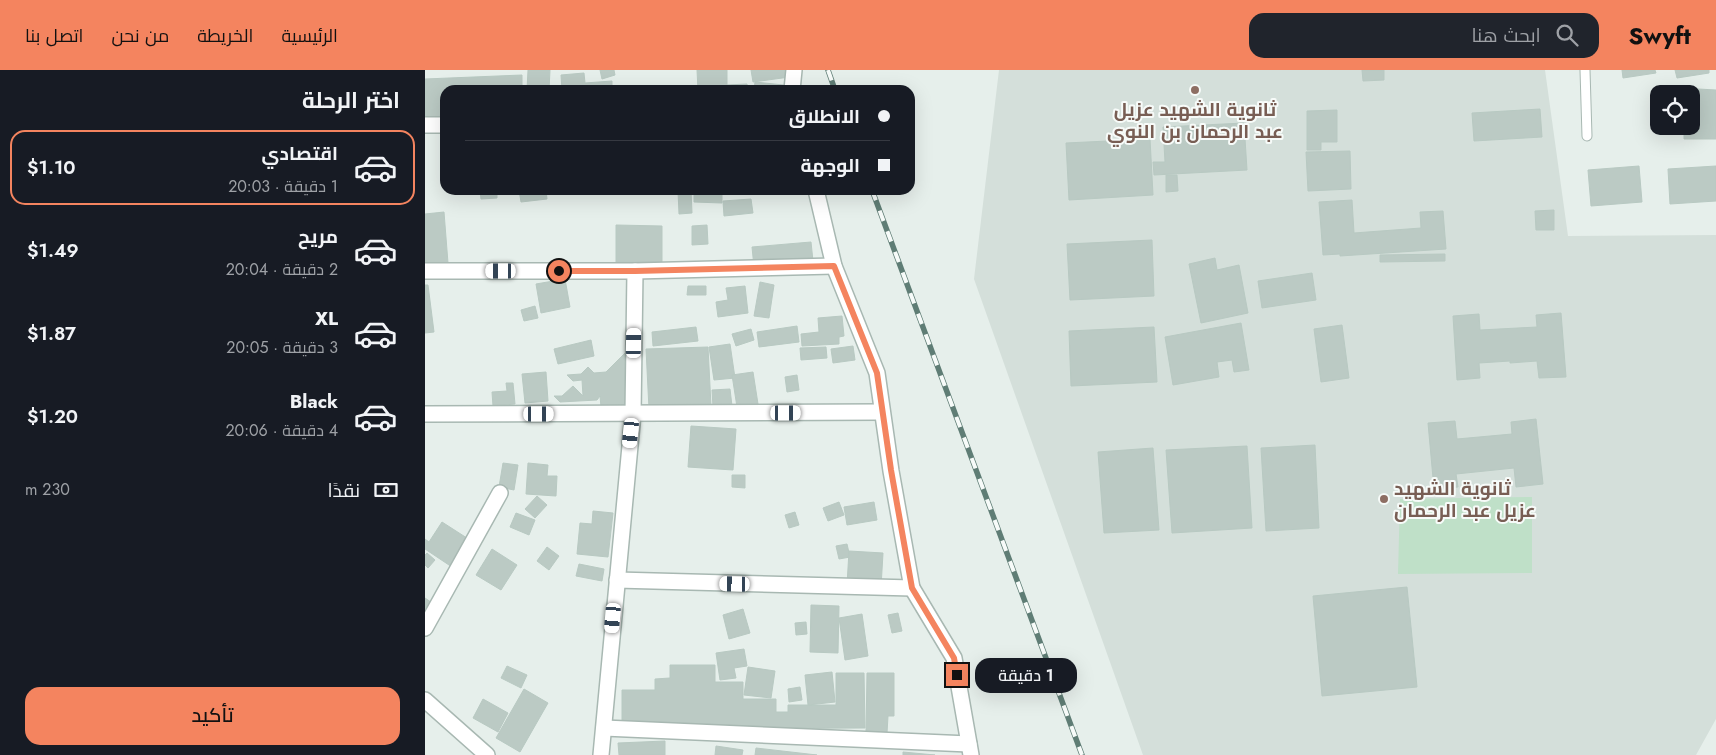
<!DOCTYPE html>
<html lang="ar">
<meta charset="utf-8">
<style>
:root{--surface:#171b24;--page:#20242c;--text:#f1f3f6;--muted:#9ea1a6;--line:#363941;--accent:#f4845f}
body{margin:0;font-family:Jost,Cairo,sans-serif;background:var(--page);color:var(--text);direction:rtl;height:100vh;display:flex;flex-direction:column;font-size:19px;white-space:nowrap}
*{box-sizing:border-box;margin:0}
p{font-size:16px;color:var(--muted)}
.icon{flex:none;width:28px;height:28px;fill:none;stroke:currentColor;stroke-width:2;stroke-linecap:round;stroke-linejoin:round}
.map{position:relative;flex:1;overflow:hidden;direction:ltr}
.panel{display:flex;flex-direction:column;background:var(--surface);width:425px}
.panel>*{flex:none}
.guide{position:absolute;left:15px;top:15px;width:475px;height:110px;border-radius:15px;box-shadow:0 5px 20px #0002;direction:rtl;display:grid;align-content:center;height:110px;padding:0 25px;background:var(--surface)}
.tools{position:absolute;left:1225px;top:15px;display:grid;gap:10px}
.tools a{display:grid;place-items:center;width:50px;height:50px;border-radius:10px;background:var(--surface);box-shadow:0 5px 20px #0002;font-size:25px}
.end{position:absolute;width:22px;height:22px;margin:-11px;border:6px solid #f4845f;background:#111;box-shadow:0 0 0 2px #111}
.from{border-radius:50%}
.bubble{position:absolute;height:35px;border-radius:15px;background:var(--surface);box-shadow:0 5px 20px #0002;font-size:16px;font-weight:600;line-height:35px;text-align:center;direction:rtl}
.car{position:absolute;width:15px;height:30px;margin:-15px -8px;border-radius:6px;box-shadow:0 0 4px 1px #0007;background:linear-gradient(#fff 24%,#345 0 40%,#fff 0 76%,#345 0 86%,#fff 0)}
.guide b{display:flex;align-items:center;gap:18px;height:48px;font-size:19px}
.guide b+b{border-top:1px solid var(--line)}
.guide i{width:12px;height:12px;background:var(--text)}
ul{padding:0;list-style:none}
li{display:flex;align-items:center;gap:15px;height:75px;margin:0 10px 8px;padding:0 15px;border:2px solid transparent;border-radius:15px}
li div{flex:1}
li b{display:block;font-size:19px}
li em{font-style:normal;font-weight:600}
li.on{border-color:var(--accent)}
li>.icon{width:45px;height:45px;stroke-width:1.5}
h2{padding:0 25px;font-size:22px;line-height:60px}
.pay{display:flex;align-items:center;gap:12px;height:55px;padding:0 25px;font-size:19px}
.pay p{margin-inline-start:auto}
.button{display:flex;gap:10px;margin-top:auto;padding:10px 25px}
.button a{flex:1;height:58px;border-radius:15px;background:var(--accent);color:#111;font-size:20px;font-weight:600;line-height:58px;text-align:center}
header{display:flex;align-items:center;gap:30px;box-sizing:border-box;height:70px;padding:0 25px;background:var(--accent);color:#111}
header strong{font-size:24px}
nav{display:flex;gap:28px;margin-inline-start:auto;font-size:18px}
.search{width:350px;height:45px;background:var(--page);display:flex;align-items:center;gap:12px;box-sizing:border-box;padding:0 18px;border-radius:15px;color:var(--muted);font-size:19px}
main{display:flex;flex:1;min-height:0}
.map>svg:first-child{display:block}
</style>
<header>
<strong>Swyft</strong>
<div class="search"><svg class="icon" aria-label="search" viewBox="0 0 24 24"><circle cx="10" cy="10" r="6"/><path d="M15 15l6 6"/></svg>ابحث هنا</div>
<nav><a>الرئيسية</a><a>الخريطة</a><a>من نحن</a><a>اتصل بنا</a></nav>
</header>
<main>
<div class="map">
<svg width="1291" height="685" viewBox="0 0 1291 685">
<rect width="100%" height="100%" fill="#e6efeb"/>
<!-- built -->
<polygon fill="#d4dfda" points="574,0 1120,0 1143,166 1291,165 1291,649 1271,685 718,685 549,209"/>
<!-- green -->
<polygon fill="#bfe0c8" points="1107,427 1107,503 973,504 975,429"/>
<!-- building -->
<g fill="#bbcac4" stroke="#b8c9c2">
<polygon points="103,0 125,0 124,20 102,20"/>
<polygon points="175,0 189,0 190,5 177,9"/>
<polygon points="272,0 302,0 302,15 322,14 323,20 273,20"/>
<polygon points="326,0 371,0 372,6 328,12"/>
<polygon points="937,0 959,0 959,10 938,11"/>
<polygon points="1197,0 1230,0 1231,3 1198,8"/>
<polygon points="1250,0 1284,0 1284,3 1252,8"/>
<polygon points="159,3 160,13 187,11 187,20 137,20 136,5"/>
<polygon points="97,5 97,20 20,20 20,49 0,50 0,9"/>
<polygon points="330,12 368,16 368,20 329,20"/>
<polygon points="1273,19 1291,20 1291,69 1259,69 1259,56 1266,56 1266,28 1273,28"/>
<polygon points="1115,39 1117,67 1049,71 1047,43"/>
<polygon points="912,40 912,72 896,72 896,80 882,80 882,41"/>
<polygon points="819,53 822,100 729,105 728,92 740,92 738,57"/>
<polygon points="725,69 728,125 644,130 641,73"/>
<polygon points="18,70 20,70 20,100 19,100"/>
<polygon points="925,81 926,119 883,121 881,82"/>
<polygon points="1214,96 1217,132 1166,136 1163,100"/>
<polygon points="1291,96 1291,131 1245,134 1243,99"/>
<polygon points="741,105 752,105 753,121 741,122"/>
<polygon points="55,120 72,120 72,128 56,129"/>
<polygon points="94,120 121,120 122,129 96,132"/>
<polygon points="266,120 267,143 254,144 253,121"/>
<polygon points="269,120 297,120 297,133 269,132"/>
<polygon points="326,129 328,143 299,146 298,131"/>
<polygon points="927,130 929,163 996,158 995,142 1018,141 1021,179 915,186 915,184 898,185 894,132"/>
<polygon points="1129,140 1129,160 1111,160 1110,141"/>
<polygon points="19,142 23,193 0,195 0,144"/>
<polygon points="191,155 237,156 237,192 191,192"/>
<polygon points="282,155 283,174 267,175 267,156"/>
<polygon points="727,170 729,226 645,230 642,174"/>
<polygon points="386,172 388,191 329,197 327,177"/>
<polygon points="1020,184 1020,191 955,192 955,185"/>
<polygon points="790,188 792,200 814,195 823,243 776,253 764,194"/>
<polygon points="887,203 891,230 837,238 833,211"/>
<polygon points="140,209 145,237 116,243 111,214"/>
<polygon points="335,212 349,215 344,248 329,246"/>
<polygon points="0,215 3,215 9,262 0,263"/>
<polygon points="263,216 281,216 281,225 262,225"/>
<polygon points="320,216 323,243 293,247 291,232 303,230 301,218"/>
<polygon points="110,236 113,248 99,251 96,240"/>
<polygon points="1136,243 1141,307 1114,308 1112,291 1085,293 1085,291 1054,293 1055,308 1032,310 1028,246 1054,244 1055,260 1112,257 1111,245"/>
<polygon points="417,246 419,266 414,267 414,274 377,276 376,264 394,262 393,248"/>
<polygon points="816,253 824,300 809,302 807,290 792,292 794,307 748,315 740,267"/>
<polygon points="917,255 924,308 896,312 889,259"/>
<polygon points="372,256 374,272 334,277 332,262"/>
<polygon points="271,257 273,271 228,276 227,262"/>
<polygon points="729,257 732,312 646,316 644,261"/>
<polygon points="326,259 329,270 311,276 307,264"/>
<polygon points="166,270 169,286 133,294 129,279"/>
<polygon points="305,274 310,308 289,310 284,277"/>
<polygon points="428,276 430,290 408,293 406,279"/>
<polygon points="283,277 286,336 224,339 221,279"/>
<polygon points="401,277 402,288 376,290 375,278"/>
<polygon points="202,281 205,335 176,337 175,326 172,330 135,332 129,326 137,326 148,316 158,326 157,310 148,311 142,305 156,304 163,297 169,303 181,302"/>
<polygon points="121,302 123,331 100,333 97,304"/>
<polygon points="328,302 333,334 312,337 307,305"/>
<polygon points="372,305 374,320 362,322 360,307"/>
<polygon points="81,313 88,313 90,334 68,336 67,322 82,321"/>
<polygon points="305,319 307,336 288,337 287,320"/>
<polygon points="1111,349 1118,414 1091,417 1089,398 1031,404 1033,417 1009,419 1003,353 1030,351 1032,369 1087,364 1086,352"/>
<polygon points="266,356 311,359 308,400 263,397"/>
<polygon points="890,375 894,458 841,461 836,378"/>
<polygon points="822,376 827,458 747,463 741,380"/>
<polygon points="728,378 734,460 679,463 673,382"/>
<polygon points="78,393 93,395 89,420 74,417"/>
<polygon points="103,393 123,395 122,406 132,406 131,426 101,424"/>
<polygon points="307,405 320,405 320,418 307,417"/>
<polygon points="112,426 122,435 110,448 100,439"/>
<polygon points="414,432 419,445 403,451 398,438"/>
<polygon points="449,432 452,450 422,455 419,437"/>
<polygon points="168,441 188,443 183,487 152,484 155,453 167,454"/>
<polygon points="370,442 374,455 364,458 360,445"/>
<polygon points="91,443 110,450 104,465 85,457"/>
<polygon points="17,452 45,470 27,497 0,479 0,469 4,472"/>
<polygon points="422,474 425,487 414,489 411,476"/>
<polygon points="122,477 134,486 124,500 112,491"/>
<polygon points="67,479 92,495 76,520 51,505"/>
<polygon points="424,481 458,483 456,517 422,515"/>
<polygon points="2,483 10,490 3,498 0,495 0,485"/>
<polygon points="154,494 179,499 177,511 151,506"/>
<polygon points="982,517 992,617 897,626 888,526"/>
<polygon points="0,528 13,537 0,558"/>
<polygon points="386,535 414,536 413,583 385,582"/>
<polygon points="318,539 325,563 304,569 298,545"/>
<polygon points="473,543 477,561 467,563 463,545"/>
<polygon points="437,544 443,586 420,590 414,548"/>
<polygon points="381,552 382,564 371,565 370,553"/>
<polygon points="319,579 322,596 309,598 311,608 295,610 291,583"/>
<polygon points="245,595 290,595 290,612 318,612 318,629 351,629 351,642 363,642 363,635 411,635 411,603 439,603 440,658 197,659 197,620 230,620 230,609 245,608"/>
<polygon points="82,596 102,605 96,618 76,608"/>
<polygon points="323,597 350,601 346,628 319,625"/>
<polygon points="407,602 410,632 383,635 380,605"/>
<polygon points="442,603 469,603 469,646 463,646 462,663 441,662"/>
<polygon points="375,617 377,630 364,632 363,619"/>
<polygon points="99,619 123,633 95,682 71,668"/>
<polygon points="58,629 83,643 73,662 48,648"/>
<polygon points="240,671 240,685 194,685 193,673"/>
<polygon points="291,676 318,680 317,685 290,685"/>
<polygon points="331,678 392,685 330,685"/>
<polygon points="478,682 510,685 478,685"/>
</g>
<g fill="none" stroke-linecap="round" stroke-linejoin="round">
<defs>
<polyline id="service" points="1160,0 1162,66"/>
<g id="minor">
<polyline points="367,20 369,0"/>
<polyline points="0,55 20,55"/>
<polyline points="391,120 409,196 452,303 466,401 487,518 529,588 546,685"/>
<polyline points="0,201 210,201 409,196"/>
<polyline points="0,344 457,342"/>
<polyline points="192,510 487,518"/>
<polyline points="0,558 75,423"/>
<polyline points="0,630 62,685"/>
<polyline points="179,658 544,674"/>
<polyline points="176,685 208,344 210,201"/>
</g>
</defs>
<!-- service casing -->
<use href="#service" stroke="#a8b8b2" stroke-width="11"/>
<!-- minor casing -->
<use href="#minor" stroke="#a8b8b2" stroke-width="18"/>
<!-- service -->
<use href="#service" stroke="#fff" stroke-width="9"/>
<!-- minor -->
<use href="#minor" stroke="#fff" stroke-width="15"/>
<defs>
<g id="rail">
<polyline points="403,0 410,20"/>
<polyline points="447,120 657,685"/>
</g>
</defs>
<!-- rail casing -->
<use href="#rail" stroke="#5f7d75" stroke-width="5.5"/>
<!-- rail -->
<use href="#rail" stroke="#f7fbf9" stroke-width="4" stroke-dasharray="11" stroke-linecap="butt"/>
</g>
<g fill="none" stroke-linecap="round" stroke-linejoin="round">
<!-- route -->
<polyline stroke="#f4845f" stroke-width="6" points="134,201 210,201 409,196 452,303 466,400 487,518 529,588 532,605"/>
</g>
<!-- markers -->
<g fill="#8d6e63" stroke="#f7fbf9" stroke-width="2">
<circle cx="770" cy="20" r="5"/>
<circle cx="959" cy="429" r="5"/>
</g>
<g text-anchor="middle" stroke-width="4" stroke-linejoin="round" paint-order="stroke">
<!-- education labels -->
<g font-size="19" font-weight="bold" fill="#785e54" stroke="#f7fbf9">
<text x="770" y="46">ثانوية الشهيد عزيل<tspan x="770" dy="22">عبد الرحمان بن النوي</tspan></text>
<text x="969" y="425" text-anchor="start">ثانوية الشهيد<tspan x="969" dy="22">عزيل عبد الرحمان</tspan></text>
</g>
</g>
</svg>
<div class="tools">
<a><svg class="icon" aria-label="locate" viewBox="0 0 24 24"><circle cx="12" cy="12" r="6"/><path d="M12 2v4M12 18v4M2 12h4M18 12h4"/></svg></a>
</div>
<i class="end from" style="left:134px;top:201px"></i>
<i class="end" style="left:532px;top:605px"></i>
<div class="bubble" style="left:550px;top:588px;width:102px">1 دقيقة</div>
<i class="car" style="left:76px;top:201px;rotate:270deg"></i>
<i class="car" style="left:209px;top:273px;rotate:1deg"></i>
<i class="car" style="left:361px;top:343px;rotate:90deg"></i>
<i class="car" style="left:114px;top:344px;rotate:90deg"></i>
<i class="car" style="left:206px;top:363px;rotate:186deg"></i>
<i class="car" style="left:310px;top:514px;rotate:271deg"></i>
<i class="car" style="left:188px;top:548px;rotate:185deg"></i>
<div class="guide">
<b><i class="from"></i>الانطلاق</b>
<b><i></i>الوجهة</b>
</div>
</div>
<section class="panel">
<h2>اختر الرحلة</h2>
<ul>
<li class="on"><svg class="icon" aria-label="car" viewBox="0 0 24 24"><path d="M5 17H2v-5l4-1 3-4h7l3 4 3 1v5h-3M9 17h6M6 11h13"/><circle cx="7" cy="17" r="2"/><circle cx="17" cy="17" r="2"/></svg><div><b>اقتصادي</b><p>1 دقيقة · 20:03</p></div><em>$1.10</em></li>
<li><svg class="icon" aria-label="car" viewBox="0 0 24 24"><path d="M5 17H2v-5l4-1 3-4h7l3 4 3 1v5h-3M9 17h6M6 11h13"/><circle cx="7" cy="17" r="2"/><circle cx="17" cy="17" r="2"/></svg><div><b>مريح</b><p>2 دقيقة · 20:04</p></div><em>$1.49</em></li>
<li><svg class="icon" aria-label="car" viewBox="0 0 24 24"><path d="M5 17H2v-5l4-1 3-4h7l3 4 3 1v5h-3M9 17h6M6 11h13"/><circle cx="7" cy="17" r="2"/><circle cx="17" cy="17" r="2"/></svg><div><b>XL</b><p>3 دقيقة · 20:05</p></div><em>$1.87</em></li>
<li><svg class="icon" aria-label="car" viewBox="0 0 24 24"><path d="M5 17H2v-5l4-1 3-4h7l3 4 3 1v5h-3M9 17h6M6 11h13"/><circle cx="7" cy="17" r="2"/><circle cx="17" cy="17" r="2"/></svg><div><b>Black</b><p>4 دقيقة · 20:06</p></div><em>$1.20</em></li>
</ul>
<div class="pay"><svg class="icon" aria-label="cash" viewBox="0 0 24 24"><path d="M3 7h18v10H3z"/><circle cx="12" cy="12" r="2"/></svg>نقدًا<p>230 m</p></div>
<div class="button"><a>تأكيد</a></div>
</section>
</main>
